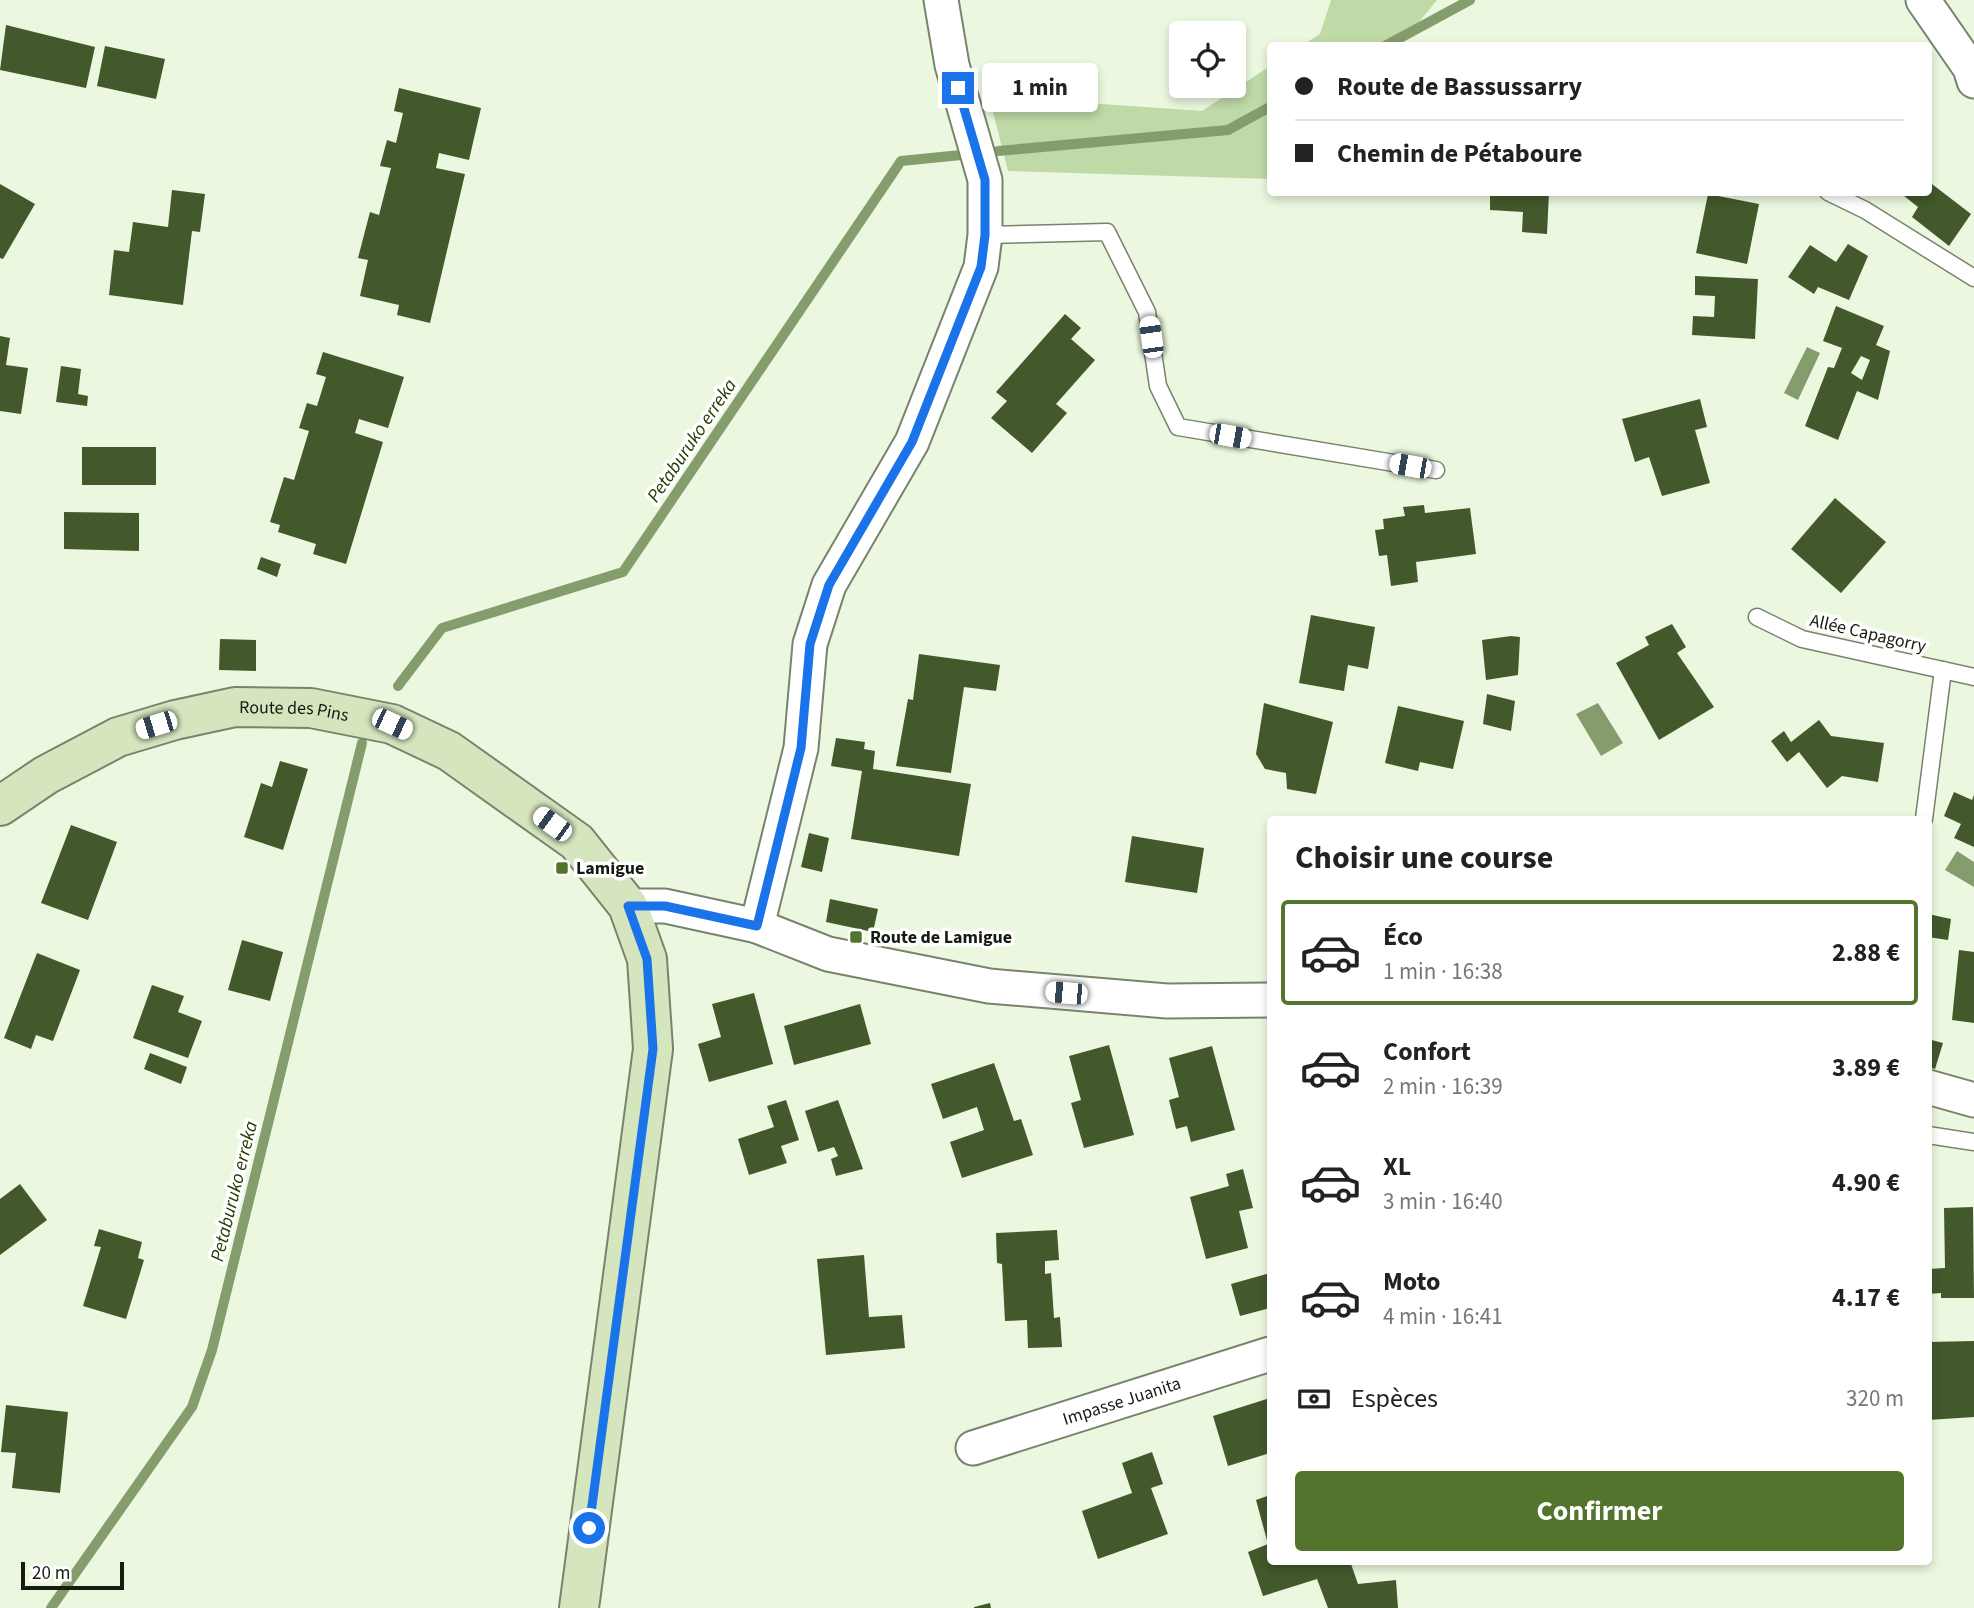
<!DOCTYPE html>
<html lang="fr">
<meta charset="utf-8">
<style>
:root{--surface:#fff;--page:#f6f6f6;--text:#222;--muted:#767676;--line:#e0e0e0;--accent:#53742c}
body{margin:0;font-family:"Source Sans 3",sans-serif;background:var(--page);color:var(--text);height:100vh;display:flex;flex-direction:column;font-size:26px;white-space:nowrap}
*{box-sizing:border-box;margin:0}
p{font-size:23px;color:var(--muted)}
.icon{flex:none;width:38px;height:38px;fill:none;stroke:currentColor;stroke-width:2;stroke-linecap:round;stroke-linejoin:round}
.map{position:relative;flex:1;overflow:hidden}
.details{position:absolute;left:1267px;top:816px;width:665px;height:749px;display:flex;flex-direction:column;background:var(--surface);border-radius:7px;box-shadow:0 4px 10px #0003}
.details>*{flex:none}
.guide{position:absolute;left:1267px;top:42px;width:665px;height:154px;border-radius:7px;box-shadow:0 4px 10px #0003;display:grid;align-content:center;height:154px;padding:0 28px;background:var(--surface)}
.buttons{position:absolute;left:1169px;top:21px;display:grid;gap:14px}
.buttons a{display:grid;place-items:center;width:77px;height:77px;border-radius:7px;background:var(--surface);box-shadow:0 4px 10px #0003;font-size:35px}
.scale{position:absolute;left:21px;bottom:18px;width:103px;box-sizing:border-box;padding-left:7px;border:4px solid #161b12;border-top:0;font-size:19px;line-height:24px;white-space:nowrap;color:#161b12;-webkit-text-stroke:5px #fff;paint-order:stroke}
.end{position:absolute;width:32px;height:32px;margin:-16px;border:9px solid #1a73e8;background:#fff;box-shadow:0 0 0 4px #fff}
.from{border-radius:50%}
.bubble{position:absolute;height:49px;border-radius:7px;background:var(--surface);box-shadow:0 4px 10px #0003;font-size:23px;font-weight:700;line-height:49px;text-align:center}
.car{position:absolute;width:21px;height:42px;margin:-21px -10px;border-radius:9px;box-shadow:0 0 5px 2px #0007;background:linear-gradient(#fff 24%,#345 0 40%,#fff 0 76%,#345 0 86%,#fff 0)}
.guide b{display:flex;align-items:center;gap:24px;height:66px;font-size:26px}
.guide b+b{border-top:2px solid var(--line)}
.guide i{width:18px;height:18px;background:var(--text)}
ul{padding:0;list-style:none}
li{display:flex;align-items:center;gap:21px;height:105px;margin:0 14px 10px;padding:0 14px;border:4px solid transparent;border-radius:7px}
li div{flex:1}
li b{display:block;font-size:26px}
li em{font-style:normal;font-weight:700}
li.active{border-color:var(--accent)}
li>.icon{width:63px;height:63px;stroke-width:1.5}
h2{padding:0 28px;font-size:32px;line-height:84px}
.pay{display:flex;align-items:center;gap:18px;height:77px;padding:0 28px;font-size:26px}
.pay p{margin-inline-start:auto}
.cta{display:flex;gap:14px;margin-top:auto;padding:14px 28px}
.cta a{flex:1;height:80px;border-radius:7px;background:var(--accent);color:#fff;font-size:28px;font-weight:700;line-height:80px;text-align:center}
.map>svg:first-child{display:block}
</style>
<div class="map">
<svg width="1974" height="1608" viewBox="0 0 1974 1608">
<rect width="100%" height="100%" fill="#ebf8df"/>
<!-- green -->
<g fill="#bfd9a7">
<polygon points="1331,0 1437,0 1400,45 1303,45 1320,34"/>
<polygon points="1270,66 1270,179 1008,171 989,96 1202,111"/>
</g>
<!-- water -->
<g fill="#859d6d">
<polygon points="1807,347 1820,353 1798,400 1784,393"/>
<polygon points="1598,703 1623,743 1601,756 1576,714"/>
<polygon points="1957,851 1974,862 1974,887 1945,870"/>
</g>
<g fill="none" stroke-linecap="round" stroke-linejoin="round">
<!-- stream -->
<g stroke="#859d6d" stroke-width="10">
<polyline points="1385,46 1470,0"/>
<polyline points="998,151 1228,130 1270,107"/>
<polyline points="398,686 442,628 623,572 901,161 961,155"/>
<polyline points="51,1608 192,1407 212,1350 362,743"/>
</g>
</g>
<!-- building -->
<g fill="#43582b" fill-rule="evenodd">
<polygon points="6,25 95,47 86,88 0,70"/>
<polygon points="105,46 165,59 156,99 97,86"/>
<polygon points="399,88 481,108 469,160 439,153 436,168 465,174 430,323 397,315 399,305 360,296 368,260 358,258 370,212 379,215 391,168 380,166 387,140 396,143 403,113 394,111"/>
<polygon points="1928,181 1971,214 1949,246 1912,217 1918,207 1899,192 1928,192"/>
<polygon points="0,184 35,204 3,259 0,258"/>
<polygon points="172,190 205,194 200,232 192,231 183,305 109,295 114,250 129,252 133,222 168,227"/>
<polygon points="1490,192 1549,192 1547,234 1522,232 1523,212 1490,210"/>
<polygon points="1708,194 1759,204 1747,264 1696,253"/>
<polygon points="1848,244 1868,256 1849,300 1818,287 1814,294 1788,277 1810,245 1836,262"/>
<polygon points="1695,276 1758,279 1755,339 1692,335 1693,316 1714,317 1715,296 1695,295"/>
<path d="M 1836,306 L 1884,326 L 1876,345 L 1890,351 L 1878,400 L 1857,391 L 1838,440 L 1805,426 L 1828,367 L 1834,368 L 1842,348 L 1823,341 ZM 1861,356 L 1870,360 L 1862,380 L 1851,373 Z"/>
<polygon points="1065,314 1081,328 1071,339 1095,360 1056,404 1067,413 1032,453 991,418 1007,401 996,392"/>
<polygon points="0,336 10,338 6,365 28,368 21,414 0,411"/>
<polygon points="323,352 404,377 388,428 359,419 355,433 383,442 346,564 313,554 316,544 278,532 280,525 270,522 284,477 294,480 309,431 299,428 307,403 317,406 326,377 316,374"/>
<polygon points="61,366 81,369 78,394 88,396 87,406 56,402"/>
<polygon points="1700,399 1707,427 1695,430 1710,483 1662,496 1649,457 1635,462 1622,419"/>
<rect x="82" y="447" width="74" height="38"/>
<polygon points="1835,498 1886,542 1841,593 1791,549"/>
<polygon points="1424,505 1425,513 1470,508 1476,554 1416,562 1418,582 1391,586 1387,555 1379,556 1375,530 1384,529 1383,519 1405,516 1403,507"/>
<polygon points="64,512 139,513 139,551 64,549"/>
<polygon points="261,557 281,564 277,577 257,569"/>
<polygon points="1311,615 1375,627 1368,669 1348,665 1344,691 1299,683"/>
<polygon points="1672,624 1686,647 1677,653 1714,707 1659,740 1616,663 1649,645 1645,637"/>
<polygon points="1511,636 1520,637 1518,675 1486,680 1482,640"/>
<polygon points="220,639 256,640 256,671 219,670"/>
<polygon points="919,654 1000,665 996,691 964,687 951,773 896,766 908,699 913,700"/>
<polygon points="1487,694 1515,701 1511,731 1483,724"/>
<polygon points="1264,703 1333,722 1316,794 1287,789 1286,773 1265,769 1256,754"/>
<polygon points="1398,706 1464,721 1453,769 1420,762 1418,771 1385,763"/>
<polygon points="1819,720 1831,736 1884,743 1878,782 1842,776 1827,788 1799,752 1787,762 1771,741 1784,731 1791,742"/>
<polygon points="836,738 865,742 864,749 875,751 873,769 971,784 959,856 851,839 862,771 831,766"/>
<polygon points="280,761 308,769 283,850 244,837 261,783 272,787"/>
<polygon points="1954,792 1972,800 1974,795 1974,847 1954,838 1961,824 1944,816"/>
<polygon points="71,825 117,842 88,920 41,903"/>
<polygon points="809,833 829,838 822,872 801,867"/>
<polygon points="1132,836 1204,848 1197,893 1125,882"/>
<polygon points="830,899 878,909 873,932 826,922"/>
<polygon points="1928,914 1951,919 1948,940 1928,937"/>
<polygon points="242,940 283,952 270,1001 228,990"/>
<polygon points="1959,950 1974,952 1974,1023 1952,1020"/>
<polygon points="37,953 80,970 53,1041 36,1035 31,1049 4,1038"/>
<polygon points="152,985 184,996 178,1012 202,1021 188,1058 133,1038"/>
<polygon points="754,993 773,1064 709,1082 698,1044 721,1037 712,1004"/>
<polygon points="860,1004 871,1044 794,1065 784,1026"/>
<polygon points="1928,1039 1943,1043 1935,1069 1928,1067"/>
<polygon points="1109,1045 1134,1135 1084,1148 1071,1103 1081,1100 1069,1056"/>
<polygon points="1212,1046 1235,1130 1191,1142 1187,1126 1176,1129 1169,1100 1179,1097 1169,1058"/>
<polygon points="150,1053 187,1067 181,1084 144,1069"/>
<polygon points="994,1063 1014,1121 1021,1119 1033,1155 962,1178 950,1142 984,1130 977,1107 943,1119 931,1084"/>
<polygon points="786,1100 799,1140 781,1146 787,1163 749,1175 738,1139 774,1127 767,1106"/>
<polygon points="838,1100 863,1169 836,1176 831,1159 838,1156 834,1147 818,1152 805,1111"/>
<polygon points="1243,1169 1253,1208 1239,1211 1248,1248 1206,1259 1190,1197 1229,1186 1226,1174"/>
<polygon points="20,1184 47,1220 0,1255 0,1199"/>
<polygon points="1973,1207 1974,1298 1941,1298 1941,1293 1928,1294 1928,1269 1945,1268 1944,1208"/>
<polygon points="99,1229 142,1242 138,1258 144,1260 126,1319 83,1306 101,1247 94,1246"/>
<polygon points="1057,1230 1059,1260 1045,1261 1045,1274 1051,1273 1054,1318 1060,1317 1062,1347 1028,1348 1027,1320 1005,1321 1002,1264 997,1263 996,1233"/>
<polygon points="864,1255 869,1317 902,1315 905,1348 826,1355 817,1259"/>
<polygon points="1270,1273 1270,1308 1240,1316 1231,1284"/>
<polygon points="1974,1341 1974,1417 1928,1420 1928,1342"/>
<polygon points="1270,1398 1270,1453 1228,1466 1213,1416"/>
<polygon points="6,1405 68,1412 60,1493 12,1488 16,1453 1,1452"/>
<polygon points="1152,1452 1163,1484 1151,1488 1168,1534 1098,1559 1082,1511 1132,1493 1122,1463"/>
<polygon points="1270,1495 1270,1561 1350,1561 1358,1584 1396,1580 1398,1608 1328,1608 1317,1579 1263,1596 1248,1552 1268,1544 1256,1500"/>
<polygon points="990,1603 991,1608 974,1608 974,1607"/>
</g>
<g fill="none" stroke-linecap="round" stroke-linejoin="round">
<defs>
<g id="lane">
<polyline points="1828,192 1865,210 1974,278"/>
<polyline points="985,235 1107,232 1147,312 1158,386 1178,427 1436,470"/>
<polyline points="1757,617 1802,639 1974,677"/>
<polyline points="1924,819 1943,670"/>
<polyline points="1928,1135 1974,1142"/>
</g>
<g id="street">
<polyline points="1923,0 1970,68 1974,81"/>
<polyline points="628,906 665,906 757,926 828,954 989,986 1167,1001 1270,1000"/>
<polyline points="757,926 801,748 810,644 829,585 912,442 981,267 985,235 985,180 952,65 941,0"/>
<polyline points="1928,1087 1974,1100"/>
<path id="s1" d="M 973,1448 L 1270,1354"/>
</g>
<g id="secondary">
<path id="s2" d="M 0,806 L 46,775 L 118,737 L 175,720 L 235,707 L 311,708 L 392,724 L 449,751 L 577,842 L 628,906 L 647,959 L 653,1049 L 579,1608"/>
</g>
</defs>
<!-- lane casing -->
<use href="#lane" stroke="#78836d" stroke-width="19"/>
<!-- street casing -->
<use href="#street" stroke="#78836d" stroke-width="37"/>
<!-- secondary casing -->
<use href="#secondary" stroke="#78836d" stroke-width="42"/>
<!-- lane -->
<use href="#lane" stroke="#fff" stroke-width="16"/>
<!-- street -->
<use href="#street" stroke="#fff" stroke-width="33"/>
<!-- secondary -->
<use href="#secondary" stroke="#d5e5be" stroke-width="38"/>
</g>
<g fill="none" stroke-linecap="round" stroke-linejoin="round">
<!-- route -->
<polyline stroke="#1a73e8" stroke-width="9" points="589,1528 653,1049 647,959 628,906 665,906 757,926 801,748 810,644 829,585 912,442 981,267 985,235 985,180 958,88"/>
</g>
<!-- markers -->
<g fill="#53742c" stroke="#fff" stroke-width="2.5">
<rect x="555" y="861" width="14" height="14" rx="3.5"/>
<rect x="849" y="930" width="14" height="14" rx="3.5"/>
</g>
<g text-anchor="middle" stroke-width="7" stroke-linejoin="round" paint-order="stroke">
<!-- street labels -->
<g font-size="18" fill="#161b12" stroke="#fff">
<text transform="translate(1868 633) rotate(13)" y="6">Allée Capagorry</text>
<text dy="6" stroke="none"><textPath href="#s2" startOffset="317">Route des Pins</textPath></text>
<text dy="6" stroke="none"><textPath href="#s1" startOffset="156">Impasse Juanita</textPath></text>
</g>
<!-- poi labels -->
<g font-size="18" font-weight="bold" fill="#161b12" stroke="#fff" text-anchor="start">
<text x="576" y="874">Lamigue</text>
<text x="870" y="943">Route de Lamigue</text>
</g>
<!-- water labels -->
<g font-size="19" font-style="italic" fill="#253b04" stroke="#fff">
<text transform="translate(691 440) rotate(-56)" y="7">Petaburuko erreka</text>
<text transform="translate(233 1191) rotate(-76)" y="7">Petaburuko erreka</text>
</g>
</g>
</svg>
<div class="buttons">
<a><svg class="icon" aria-label="locate" viewBox="0 0 24 24"><circle cx="12" cy="12" r="6"/><path d="M12 2v4M12 18v4M2 12h4M18 12h4"/></svg></a>
</div>
<div class="scale">20 m</div>
<i class="end from" style="left:589px;top:1528px"></i>
<i class="end" style="left:958px;top:88px"></i>
<div class="bubble" style="left:982px;top:63px;width:116px">1 min</div>
<i class="car" style="left:1151px;top:337px;rotate:352deg"></i>
<i class="car" style="left:1230px;top:436px;rotate:100deg"></i>
<i class="car" style="left:1410px;top:466px;rotate:280deg"></i>
<i class="car" style="left:392px;top:724px;rotate:115deg"></i>
<i class="car" style="left:156px;top:725px;rotate:253deg"></i>
<i class="car" style="left:552px;top:824px;rotate:306deg"></i>
<i class="car" style="left:1066px;top:993px;rotate:275deg"></i>
<div class="guide">
<b><i class="from"></i>Route de Bassussarry</b>
<b><i></i>Chemin de Pétaboure</b>
</div>
<section class="details">
<h2>Choisir une course</h2>
<ul>
<li class="active"><svg class="icon" aria-label="car" viewBox="0 0 24 24"><path d="M5 17H2v-5l4-1 3-4h7l3 4 3 1v5h-3M9 17h6M6 11h13"/><circle cx="7" cy="17" r="2"/><circle cx="17" cy="17" r="2"/></svg><div><b>Éco</b><p>1 min · 16:38</p></div><em>2.88 €</em></li>
<li><svg class="icon" aria-label="car" viewBox="0 0 24 24"><path d="M5 17H2v-5l4-1 3-4h7l3 4 3 1v5h-3M9 17h6M6 11h13"/><circle cx="7" cy="17" r="2"/><circle cx="17" cy="17" r="2"/></svg><div><b>Confort</b><p>2 min · 16:39</p></div><em>3.89 €</em></li>
<li><svg class="icon" aria-label="car" viewBox="0 0 24 24"><path d="M5 17H2v-5l4-1 3-4h7l3 4 3 1v5h-3M9 17h6M6 11h13"/><circle cx="7" cy="17" r="2"/><circle cx="17" cy="17" r="2"/></svg><div><b>XL</b><p>3 min · 16:40</p></div><em>4.90 €</em></li>
<li><svg class="icon" aria-label="car" viewBox="0 0 24 24"><path d="M5 17H2v-5l4-1 3-4h7l3 4 3 1v5h-3M9 17h6M6 11h13"/><circle cx="7" cy="17" r="2"/><circle cx="17" cy="17" r="2"/></svg><div><b>Moto</b><p>4 min · 16:41</p></div><em>4.17 €</em></li>
</ul>
<div class="pay"><svg class="icon" aria-label="cash" viewBox="0 0 24 24"><path d="M3 7h18v10H3z"/><circle cx="12" cy="12" r="2"/></svg>Espèces<p>320 m</p></div>
<div class="cta"><a>Confirmer</a></div>
</section>
</div>
